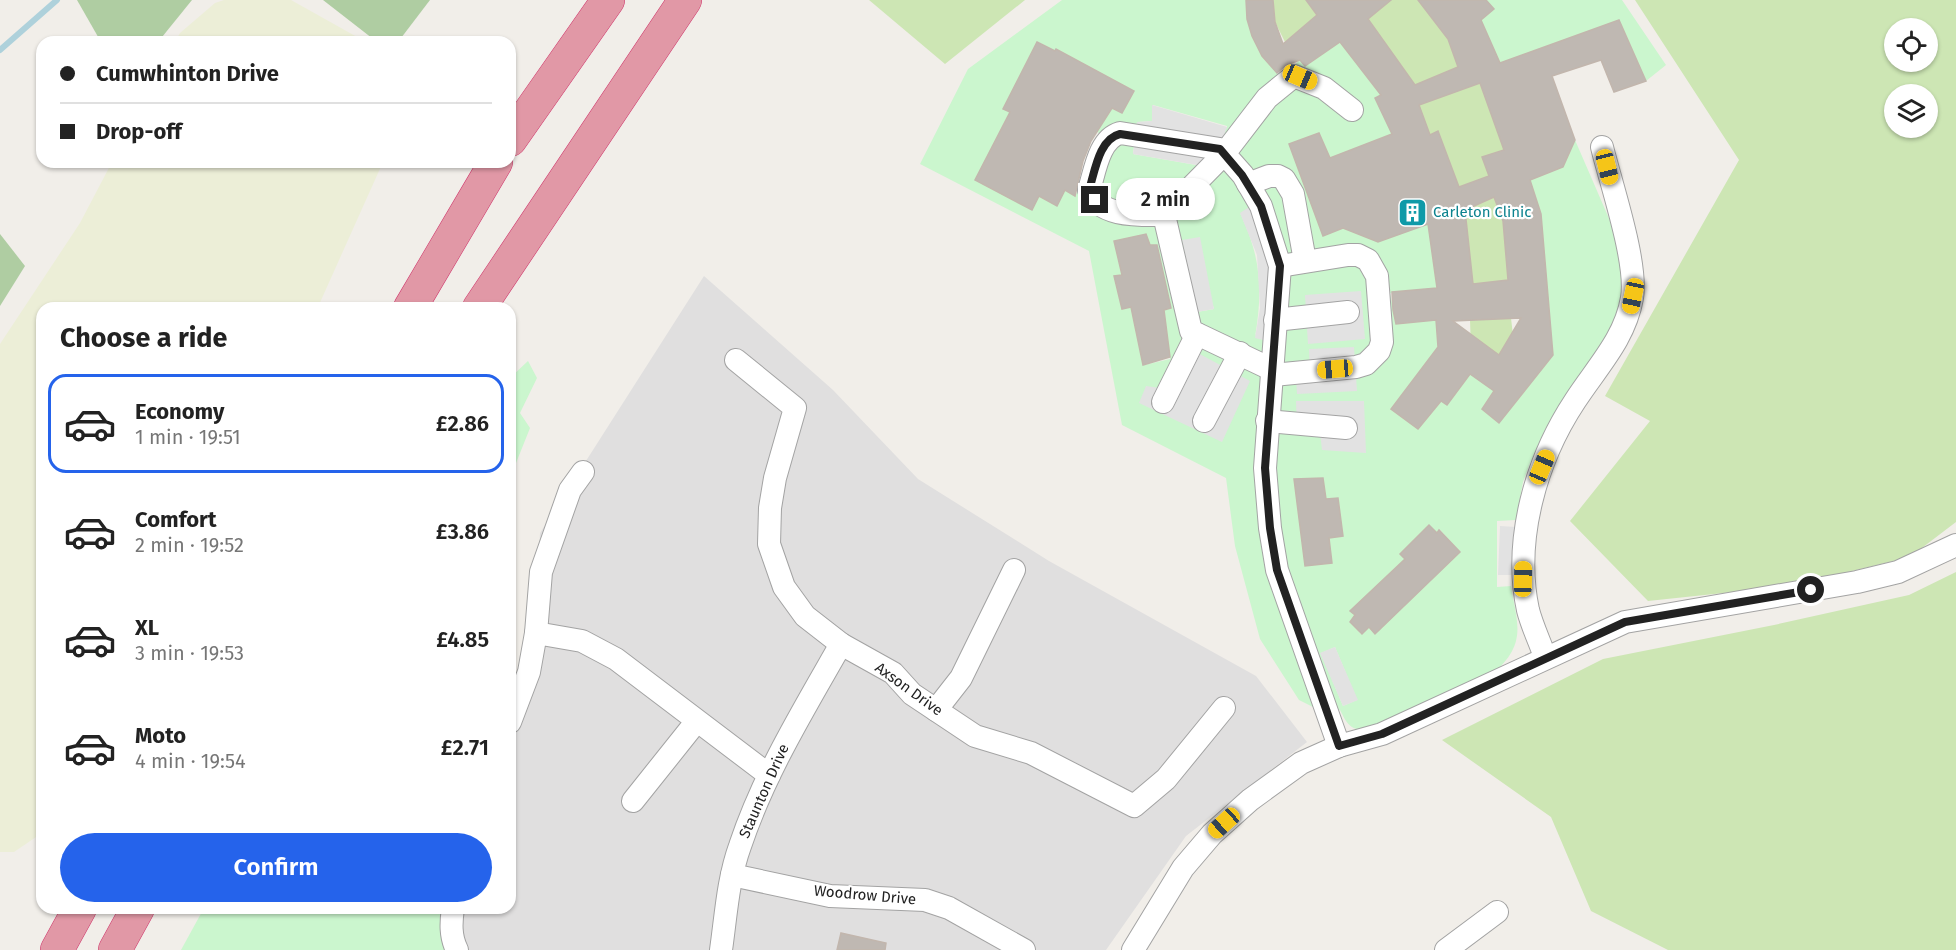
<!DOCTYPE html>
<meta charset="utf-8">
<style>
:root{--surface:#fff;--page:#f6f6f6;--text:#222;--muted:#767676;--line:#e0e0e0;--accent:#2563eb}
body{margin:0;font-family:"Fira Sans",sans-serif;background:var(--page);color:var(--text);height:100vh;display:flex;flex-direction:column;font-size:22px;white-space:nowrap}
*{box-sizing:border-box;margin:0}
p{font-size:20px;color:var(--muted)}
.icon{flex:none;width:33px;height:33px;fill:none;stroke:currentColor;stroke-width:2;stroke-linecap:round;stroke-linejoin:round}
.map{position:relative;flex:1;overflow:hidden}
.sheet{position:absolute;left:36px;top:302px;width:480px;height:612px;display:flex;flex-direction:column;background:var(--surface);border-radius:18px;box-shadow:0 2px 4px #0004}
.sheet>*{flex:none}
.guide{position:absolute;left:36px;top:36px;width:480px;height:132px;border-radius:18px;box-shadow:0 2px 4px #0004;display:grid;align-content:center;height:132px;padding:0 24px;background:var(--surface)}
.tools{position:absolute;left:1884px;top:18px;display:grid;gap:12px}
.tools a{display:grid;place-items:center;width:54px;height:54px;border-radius:50%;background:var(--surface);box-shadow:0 2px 4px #0004;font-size:30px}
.end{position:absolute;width:27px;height:27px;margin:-14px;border:8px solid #222;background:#fff;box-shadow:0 0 0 3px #fff}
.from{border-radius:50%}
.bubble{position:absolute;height:42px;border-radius:21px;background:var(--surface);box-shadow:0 2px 4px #0004;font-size:20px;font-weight:600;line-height:42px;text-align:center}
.car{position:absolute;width:18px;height:36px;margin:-18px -9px;border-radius:8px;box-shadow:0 0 4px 2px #0007;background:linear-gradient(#f5c518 24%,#345 0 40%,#f5c518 0 76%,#345 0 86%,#f5c518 0)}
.guide b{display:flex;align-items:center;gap:21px;height:57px;font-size:22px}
.guide b+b{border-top:2px solid var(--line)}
.guide i{width:15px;height:15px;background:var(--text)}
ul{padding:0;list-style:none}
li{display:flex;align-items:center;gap:18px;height:99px;margin:0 12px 9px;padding:0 12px;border:3px solid transparent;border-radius:18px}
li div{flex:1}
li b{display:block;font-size:22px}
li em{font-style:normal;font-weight:600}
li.selected{border-color:var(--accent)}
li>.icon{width:54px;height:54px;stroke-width:1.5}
h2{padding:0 24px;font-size:27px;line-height:72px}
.cta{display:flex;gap:12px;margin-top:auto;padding:12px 24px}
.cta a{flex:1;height:69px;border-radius:36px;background:var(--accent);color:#fff;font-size:24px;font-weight:600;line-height:69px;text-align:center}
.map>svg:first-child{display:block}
</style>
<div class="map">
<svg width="1956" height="950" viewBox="0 0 1956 950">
<rect width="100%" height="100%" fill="#f1eee9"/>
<!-- residential -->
<polygon fill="#e0dfdf" points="704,276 833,390 918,479 1049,561 1256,676 1307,742 1186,836 1106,950 453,950 449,908 510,908 510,713 534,646 540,533"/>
<!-- farmland -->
<g fill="#eceed7">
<polygon points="224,0 291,0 366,42 175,42 180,33 215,3"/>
<polygon points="112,162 383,162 318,307 42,308 42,833 14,852 0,852 0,344 80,223"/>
</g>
<!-- grass -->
<g fill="#cde6b4" fill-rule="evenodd">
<polygon points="869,0 1025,0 945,64"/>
<polygon points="1273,0 1306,0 1317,15 1285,42 1275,22"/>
<polygon points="1391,0 1418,0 1448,39 1458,67 1415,85 1368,19"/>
<path d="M 1635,0 L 1956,0 L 1956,522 L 1910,557 L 1790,586 L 1648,601 L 1570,521 L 1650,421 L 1605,396 L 1739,160 ZM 1894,28 L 1928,28 L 1928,62 L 1894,62 ZM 1894,94 L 1928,94 L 1928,128 L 1894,128 Z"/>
<polygon points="1480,83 1504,150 1483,157 1489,176 1453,189 1449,161 1438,132 1430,135 1419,105"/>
<polygon points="1494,197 1503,221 1508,280 1473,284 1465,210"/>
<polygon points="1511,318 1514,344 1499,355 1484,345 1471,348 1470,320"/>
<polygon points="1956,572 1956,950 1668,950 1591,911 1551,817 1442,740 1603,659 1774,625 1909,595"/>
</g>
<!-- forest -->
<g fill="#afcda2">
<polygon points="77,0 192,0 158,42 101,42"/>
<polygon points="323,0 430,0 398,42 377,42"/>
<polygon points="0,234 25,266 0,306"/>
</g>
<!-- park -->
<g fill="#cbf6ce" fill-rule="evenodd">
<path d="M 1062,0 L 1246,0 C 1247,31 1258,55 1281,77 L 1300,60 L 1305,66 L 1340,42 L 1381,95 L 1375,98 L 1394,133 L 1330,158 L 1319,133 L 1290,144 L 1323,236 L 1353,224 L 1428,224 L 1437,288 L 1390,293 L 1396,324 L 1436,320 L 1438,347 L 1391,409 L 1418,428 L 1441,401 L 1447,404 L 1465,370 L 1494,391 L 1482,409 L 1499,423 L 1553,355 L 1541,215 L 1530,180 L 1563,167 L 1575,140 L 1614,230 L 1625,286 L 1618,323 L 1564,397 L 1530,463 L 1523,482 L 1516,520 L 1497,521 L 1497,587 L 1511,586 C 1517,623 1527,642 1496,671 L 1365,731 C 1350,729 1347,724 1340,710 L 1317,709 L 1299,700 L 1260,639 L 1235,546 L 1226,478 L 1122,425 L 1089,251 L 920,164 L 968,69 ZM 1038,42 L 1055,51 L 1056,49 L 1134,91 L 1122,113 L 1106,106 L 1093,130 L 1099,133 L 1086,160 L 1092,163 L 1075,196 L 1065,190 L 1057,205 L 1039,196 L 1031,209 L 975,180 L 1010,112 L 1003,109 ZM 1153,105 L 1227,126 L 1227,127 L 1196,165 L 1133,154 L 1137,122 L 1152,121 ZM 1240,213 L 1272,276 L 1255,337 C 1263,290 1261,257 1240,213 ZM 1146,234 L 1171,308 L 1164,310 L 1170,359 L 1144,365 L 1131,307 L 1122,309 L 1115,277 L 1122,275 L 1114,241 ZM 1183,240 L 1214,308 L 1214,309 L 1197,312 ZM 1338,498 L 1343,536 L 1329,538 L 1326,499 ZM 1429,525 L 1437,533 L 1440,530 L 1460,552 L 1375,634 L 1369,627 L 1361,634 L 1351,622 L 1355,615 L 1350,611 L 1405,559 L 1400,554 ZM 1335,647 L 1357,700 L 1343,706 L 1321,653 Z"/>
<polygon points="1486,0 1622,0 1666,65 1646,81 1619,20 1500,63 1481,20 1493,9"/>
<polygon points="528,361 537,378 520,413 530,428 510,478 510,378"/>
<polygon points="204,908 449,908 453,950 181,950"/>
</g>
<!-- parking -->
<g fill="#e2e2e2">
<polygon points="1152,105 1227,127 1222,141 1197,165 1133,154 1137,122 1152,121"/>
<polygon points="1252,205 1269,246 1267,341 1255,338 1260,308 1257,255 1240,213"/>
<polygon points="1200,237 1214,309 1197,312 1182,240"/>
<polygon points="1361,291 1365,339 1308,344 1305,295"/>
<polygon points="1181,344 1250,381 1222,442 1139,403 1146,386 1160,388"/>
<polygon points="1354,347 1357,391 1297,394 1296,379 1310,378 1309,349"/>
<polygon points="1296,401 1364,401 1366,453 1322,450 1320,433 1297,430"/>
<polygon points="1500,526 1516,527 1513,575 1498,575"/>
<polygon points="1335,647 1358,700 1343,706 1320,653"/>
</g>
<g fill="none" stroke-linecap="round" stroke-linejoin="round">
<!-- stream -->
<polyline stroke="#aed1db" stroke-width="6" points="0,50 57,0"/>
</g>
<!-- building -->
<g fill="#bfb8b2" stroke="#c2b6ad" stroke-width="1.5" fill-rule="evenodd">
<path d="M 1246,0 L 1273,0 L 1275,22 L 1283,44 L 1317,15 L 1306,0 L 1391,0 L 1368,19 L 1415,85 L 1458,67 L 1448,39 L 1418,0 L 1486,0 L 1494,9 L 1481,20 L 1500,63 L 1619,20 L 1646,81 L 1614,92 L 1601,60 L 1552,76 L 1575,140 L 1563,167 L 1530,180 L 1541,214 L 1553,355 L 1499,423 L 1482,409 L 1494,391 L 1470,374 L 1447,405 L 1441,401 L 1418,429 L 1391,409 L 1438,347 L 1436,320 L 1396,324 L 1393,310 L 1392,292 L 1437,288 L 1428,224 L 1378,242 L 1343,228 L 1323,236 L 1289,144 L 1319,133 L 1330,158 L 1392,134 L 1375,98 L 1381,95 L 1340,42 L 1305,66 L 1300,60 L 1286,65 L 1277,73 L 1262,56 L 1252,36 L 1247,19 ZM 1480,83 L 1504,150 L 1482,157 L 1489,176 L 1459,187 L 1438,131 L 1430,135 L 1419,105 ZM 1494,197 L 1503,221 L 1508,280 L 1473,284 L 1465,210 ZM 1521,318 L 1499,355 L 1453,321 Z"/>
<polygon points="1037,42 1055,51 1056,49 1134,91 1122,113 1112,108 1091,141 1083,161 1075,196 1065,190 1057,206 1039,196 1032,210 975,180 1010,112 1003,109"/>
<polygon points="1146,234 1150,245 1157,245 1171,308 1164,310 1170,357 1143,365 1131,307 1122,309 1114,276 1122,275 1114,241"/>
<polygon points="1323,478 1326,499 1338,498 1343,536 1329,538 1332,563 1305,566 1294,479"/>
<polygon points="1429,525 1437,533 1439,530 1460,552 1375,634 1369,627 1362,634 1350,622 1355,615 1350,611 1405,559 1400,554"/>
<polygon points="841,933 886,943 885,950 837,950"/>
</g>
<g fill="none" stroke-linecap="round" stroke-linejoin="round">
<defs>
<g id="minor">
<polyline points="1248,184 1269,176 1278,176 1284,179 1293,194 1305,261"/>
<polyline points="1164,215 1191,331 1273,370"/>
<polyline points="1275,320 1348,312"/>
<polyline points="736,360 795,408 775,478 770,508 769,544 784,587 805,616 841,644 893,673 912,694 975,736 1031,753 1134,806 1166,779 1224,708"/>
<polyline points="1273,375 1356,367 1366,364 1379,351 1382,342 1377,276 1368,260 1358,255 1348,255 1280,266"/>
<polyline points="1163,402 1197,334"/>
<polyline points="1204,421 1240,353"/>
<polyline points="1267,421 1346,428"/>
<polyline points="536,633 582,641 616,659 769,775"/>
<path d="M 1545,657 C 1540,642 1532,626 1528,610 C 1513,540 1536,460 1575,401 C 1597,367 1625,339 1632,298 C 1638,263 1611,184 1602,147"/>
<polyline points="936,710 961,678 1014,570"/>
<polyline points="510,722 529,672 536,633 541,572 570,490 583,472"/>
<path d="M 1339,746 L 1277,570 L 1270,528 L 1265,468 L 1280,266 L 1261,206 L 1243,175 L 1220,149 L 1120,133 C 1099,139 1095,171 1089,190 C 1099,218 1141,215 1164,215 L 1224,154 L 1267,98 L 1294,76 L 1324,88 L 1352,110"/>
<polyline points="633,801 696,722"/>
<polyline points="732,875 830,896 925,900 949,908 1024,950"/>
<path d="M 453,908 C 451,922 450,936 457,950"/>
<path d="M 721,950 C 726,915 728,879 740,846 C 764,774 804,709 841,644"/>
<polyline points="1133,950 1183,868 1212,834 1250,800 1301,763 1339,746 1382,734 1625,622 1857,582 1898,572 1956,545"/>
<polyline points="1446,950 1497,912"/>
</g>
<g id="highway">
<polyline points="510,140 608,0"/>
<polyline points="410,308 496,162"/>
<polyline points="479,308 685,0"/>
<polyline points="57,950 80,908"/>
<polyline points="115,950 138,908"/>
</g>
</defs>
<!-- minor casing -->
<use href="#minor" stroke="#a3a3a3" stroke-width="24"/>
<!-- highway casing -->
<use href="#highway" stroke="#cf376c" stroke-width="34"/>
<!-- minor -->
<use href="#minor" stroke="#fff" stroke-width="22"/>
<!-- highway -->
<use href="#highway" stroke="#e198a6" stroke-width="33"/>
</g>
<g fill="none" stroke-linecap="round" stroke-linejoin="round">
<!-- route -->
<path stroke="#222" stroke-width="8" d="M 1095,200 L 1089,190 C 1095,171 1099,139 1120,134 L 1220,149 L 1242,175 L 1261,206 L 1280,266 L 1265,468 L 1270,528 L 1277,570 L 1339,746 L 1382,734 L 1625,622 L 1811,590"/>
</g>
<!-- icons -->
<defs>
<symbol id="building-square" viewBox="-11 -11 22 22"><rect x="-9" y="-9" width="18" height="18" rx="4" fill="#0f9aa8" stroke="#fff"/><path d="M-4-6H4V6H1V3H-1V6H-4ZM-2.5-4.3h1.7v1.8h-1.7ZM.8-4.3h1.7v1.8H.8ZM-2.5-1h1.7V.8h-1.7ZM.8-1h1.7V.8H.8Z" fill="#fff"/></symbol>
</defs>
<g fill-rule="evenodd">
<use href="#building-square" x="1396" y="196" width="33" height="33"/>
</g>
<g text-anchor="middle" stroke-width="4.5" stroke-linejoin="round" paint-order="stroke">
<!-- culture labels -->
<g font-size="15" fill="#0d838f" stroke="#fff" text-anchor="start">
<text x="1433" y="217">Carleton Clinic</text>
</g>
<!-- street labels -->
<g font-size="15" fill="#222" stroke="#fff">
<text transform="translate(909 689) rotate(36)" y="5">Axson Drive</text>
<text transform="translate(764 791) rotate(-66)" y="5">Staunton Drive</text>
<text transform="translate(865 895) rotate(5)" y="5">Woodrow Drive</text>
</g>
</g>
</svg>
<div class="tools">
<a><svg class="icon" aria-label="locate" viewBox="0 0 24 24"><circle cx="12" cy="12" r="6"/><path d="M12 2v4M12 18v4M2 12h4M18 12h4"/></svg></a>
<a><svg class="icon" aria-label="layers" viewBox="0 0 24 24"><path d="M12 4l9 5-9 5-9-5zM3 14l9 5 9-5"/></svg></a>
</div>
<i class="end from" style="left:1811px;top:590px"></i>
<i class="end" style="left:1095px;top:200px"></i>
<div class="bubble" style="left:1116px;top:178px;width:99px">2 min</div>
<i class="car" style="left:1300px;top:77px;rotate:113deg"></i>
<i class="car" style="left:1607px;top:167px;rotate:166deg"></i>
<i class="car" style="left:1633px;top:296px;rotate:192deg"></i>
<i class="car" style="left:1335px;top:369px;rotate:265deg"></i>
<i class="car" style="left:1542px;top:467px;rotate:23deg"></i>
<i class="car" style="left:1523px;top:579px;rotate:1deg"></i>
<i class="car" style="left:1224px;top:823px;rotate:228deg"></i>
<div class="guide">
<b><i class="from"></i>Cumwhinton Drive</b>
<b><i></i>Drop-off</b>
</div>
<section class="sheet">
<h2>Choose a ride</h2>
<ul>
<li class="selected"><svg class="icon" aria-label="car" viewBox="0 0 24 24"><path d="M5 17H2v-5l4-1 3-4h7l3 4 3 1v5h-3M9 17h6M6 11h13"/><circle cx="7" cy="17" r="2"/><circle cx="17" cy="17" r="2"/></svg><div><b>Economy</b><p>1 min · 19:51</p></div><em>£2.86</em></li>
<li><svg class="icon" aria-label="car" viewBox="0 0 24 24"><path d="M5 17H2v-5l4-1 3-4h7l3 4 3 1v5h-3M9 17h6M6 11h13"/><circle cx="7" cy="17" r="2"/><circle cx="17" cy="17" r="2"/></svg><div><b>Comfort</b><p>2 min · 19:52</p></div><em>£3.86</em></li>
<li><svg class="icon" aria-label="car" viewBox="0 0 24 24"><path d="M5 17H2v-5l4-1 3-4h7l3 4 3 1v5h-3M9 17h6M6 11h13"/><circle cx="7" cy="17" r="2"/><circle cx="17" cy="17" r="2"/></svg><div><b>XL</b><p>3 min · 19:53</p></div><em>£4.85</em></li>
<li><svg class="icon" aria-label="car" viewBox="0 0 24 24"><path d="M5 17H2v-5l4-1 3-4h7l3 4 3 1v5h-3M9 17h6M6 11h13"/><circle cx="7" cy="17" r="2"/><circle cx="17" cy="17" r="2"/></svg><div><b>Moto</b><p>4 min · 19:54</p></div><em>£2.71</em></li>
</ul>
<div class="cta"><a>Confirm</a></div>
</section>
</div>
